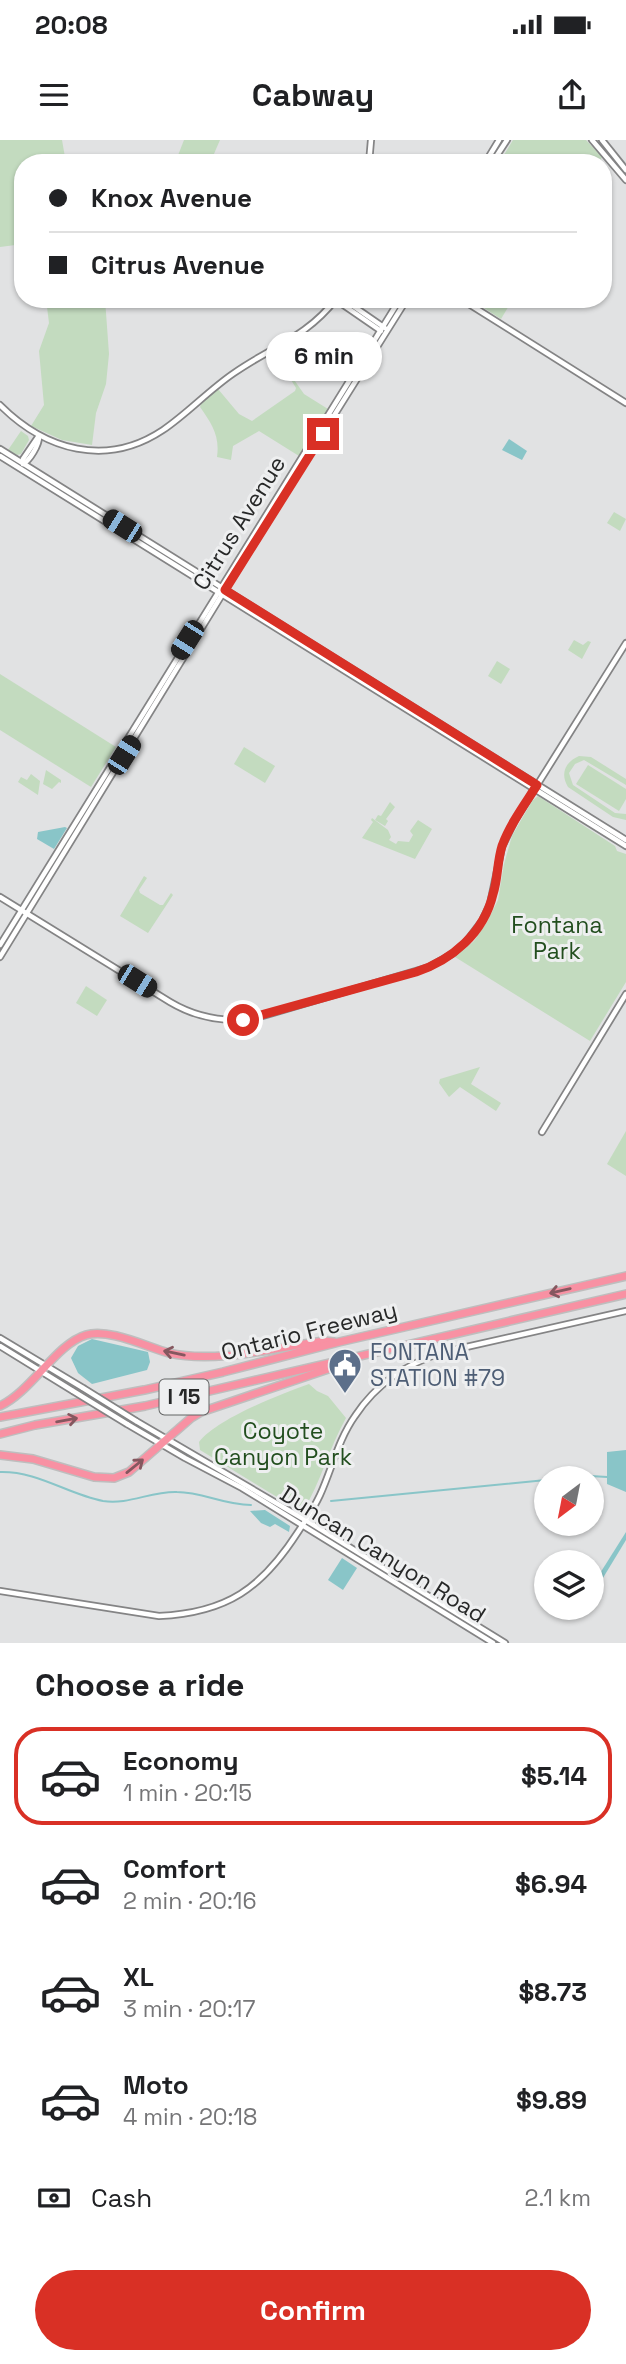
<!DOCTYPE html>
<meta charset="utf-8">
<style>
:root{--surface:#fff;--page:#f2f2f2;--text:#202124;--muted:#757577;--line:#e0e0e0;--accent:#d93025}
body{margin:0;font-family:"Space Grotesk",sans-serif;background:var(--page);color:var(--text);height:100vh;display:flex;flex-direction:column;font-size:26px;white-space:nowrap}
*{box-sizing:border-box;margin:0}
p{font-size:23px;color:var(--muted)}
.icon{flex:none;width:38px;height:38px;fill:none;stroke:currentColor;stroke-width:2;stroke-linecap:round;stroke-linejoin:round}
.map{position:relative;height:1503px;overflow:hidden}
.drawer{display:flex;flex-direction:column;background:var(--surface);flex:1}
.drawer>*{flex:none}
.guide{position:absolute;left:14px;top:14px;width:598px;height:154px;border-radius:28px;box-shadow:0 2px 5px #0004;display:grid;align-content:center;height:154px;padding:0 35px;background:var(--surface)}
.needle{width:46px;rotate:212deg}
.fabs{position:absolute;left:534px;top:1326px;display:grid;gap:14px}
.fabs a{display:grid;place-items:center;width:70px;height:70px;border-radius:50%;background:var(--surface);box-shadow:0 2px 5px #0004;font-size:35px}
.end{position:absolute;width:32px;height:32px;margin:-16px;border:9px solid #d93025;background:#fff;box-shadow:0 0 0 4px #fff}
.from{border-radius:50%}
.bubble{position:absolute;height:49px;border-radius:24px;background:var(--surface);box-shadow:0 2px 5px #0004;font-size:23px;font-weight:700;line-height:49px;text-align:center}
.car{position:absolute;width:21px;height:42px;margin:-21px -10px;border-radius:9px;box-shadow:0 0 5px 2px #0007;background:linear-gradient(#222 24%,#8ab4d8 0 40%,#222 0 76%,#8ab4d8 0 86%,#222 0)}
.guide b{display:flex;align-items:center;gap:24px;height:66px;font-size:26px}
.guide b+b{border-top:2px solid var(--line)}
.guide i{width:18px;height:18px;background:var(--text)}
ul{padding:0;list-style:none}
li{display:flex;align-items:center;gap:21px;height:98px;margin:0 14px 10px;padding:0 21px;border:4px solid transparent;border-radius:28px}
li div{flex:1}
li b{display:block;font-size:26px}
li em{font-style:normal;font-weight:700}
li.active{border-color:var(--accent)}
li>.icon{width:63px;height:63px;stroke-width:1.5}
h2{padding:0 35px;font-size:32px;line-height:84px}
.pay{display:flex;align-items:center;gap:18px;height:77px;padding:0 35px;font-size:26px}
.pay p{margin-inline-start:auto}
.primary-button{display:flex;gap:14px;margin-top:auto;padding:14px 35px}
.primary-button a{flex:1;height:80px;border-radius:42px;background:var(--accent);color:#fff;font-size:28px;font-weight:700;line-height:80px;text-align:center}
.status{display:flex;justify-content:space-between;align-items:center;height:49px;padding:0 35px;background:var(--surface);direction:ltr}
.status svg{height:19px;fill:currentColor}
header{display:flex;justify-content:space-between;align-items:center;height:91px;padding:0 35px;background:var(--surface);font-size:32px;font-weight:700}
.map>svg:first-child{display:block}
</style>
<div class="status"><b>20:08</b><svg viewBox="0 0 49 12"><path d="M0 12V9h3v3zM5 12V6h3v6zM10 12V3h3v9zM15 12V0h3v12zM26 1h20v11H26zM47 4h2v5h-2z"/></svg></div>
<header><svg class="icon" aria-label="menu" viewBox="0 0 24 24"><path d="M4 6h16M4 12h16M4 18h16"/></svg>Cabway<svg class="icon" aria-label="share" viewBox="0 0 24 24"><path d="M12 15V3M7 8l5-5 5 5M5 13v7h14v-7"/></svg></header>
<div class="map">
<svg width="626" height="1503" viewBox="0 0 626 1503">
<rect width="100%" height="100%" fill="#e1e2e3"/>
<!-- green -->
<g fill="#c3dbbf">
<polygon points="0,0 62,0 66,23 23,23 23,104 0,107"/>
<polygon points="184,0 220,0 210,23 175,23"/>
<polygon points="513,0 586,0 602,17 599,23 499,23"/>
<polygon points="46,159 105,159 109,214 106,244 96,273 92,305 62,300 31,286 44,265 39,211 49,183"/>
<polygon points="470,159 513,159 501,179"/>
<path d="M 290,234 L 304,254 L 328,269 L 299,316 L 259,291 L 233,306 L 231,320 L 217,317 C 220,296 212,284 200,267 L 201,264 L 218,249 L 239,274 L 252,281 L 295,251 L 296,248 L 288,235 Z"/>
<polygon points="21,291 28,296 29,300 21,314 17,315 8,310"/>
<polygon points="614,372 626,379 620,391 607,383"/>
<polygon points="574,500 583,505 588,501 591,502 582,519 568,510"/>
<polygon points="497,521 510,529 501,544 488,536"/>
<polygon points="0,534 116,607 91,647 0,590"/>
<polygon points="244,607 275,626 265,643 234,624"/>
<path d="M 579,616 L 591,617 L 626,639 L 626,645 L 584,620 L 575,624 L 569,633 L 573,645 L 615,673 L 626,674 L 626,680 L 613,677 L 568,647 C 560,634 565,622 579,616 Z"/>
<polygon points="588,625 626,649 626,659 619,671 576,644"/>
<polygon points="46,630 61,640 61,643 59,642 52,649 43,644"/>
<polygon points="31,634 40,641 38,655 18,642 21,637 27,640"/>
<polygon points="538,656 615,706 617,711 626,714 626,842 590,901 455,817 474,801 487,782 498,760 504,724 512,696 532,661"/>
<polygon points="390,662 395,667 386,679 388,681 385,686 375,680 378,675 381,676"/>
<polygon points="372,678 388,690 391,697 389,700 396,704 398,701 409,702 413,695 410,691 418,680 432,689 415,719 362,698 373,682 371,680"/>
<polygon points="144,736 147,738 139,750 140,753 160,765 163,765 171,753 173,755 148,793 120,776"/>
<polygon points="86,846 107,860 97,876 76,863"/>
<polygon points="480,927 471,944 501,963 496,971 460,947 449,957 439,943 440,939"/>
<polygon points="626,991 626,1036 607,1024"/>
<path d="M 309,1244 L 317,1251 L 328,1256 L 346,1278 C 329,1308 321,1342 303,1371 L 300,1371 L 200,1310 L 199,1302 C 218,1278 279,1255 309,1244 Z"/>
</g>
<!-- water -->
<g fill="#89c5c8">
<polygon points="509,299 527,311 522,320 502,310"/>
<polygon points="65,687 67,688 54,709 37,699 38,692"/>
<polygon points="92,1199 148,1212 150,1222 147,1230 92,1244 78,1233 71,1218 78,1206"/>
<polygon points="626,1310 626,1352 607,1344 607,1312"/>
<polygon points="265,1370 290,1386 289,1392 275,1384 270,1387 261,1383 250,1371"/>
<polygon points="626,1392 626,1400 592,1456 592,1446"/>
<polygon points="342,1418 357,1428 343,1450 328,1440"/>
</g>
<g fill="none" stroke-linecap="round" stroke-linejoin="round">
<!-- stream -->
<g stroke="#89c5c8" stroke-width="2">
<path d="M 0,1332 C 38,1331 67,1354 103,1361 C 129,1365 151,1351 177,1352 C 203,1352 223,1365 251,1365"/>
<polyline points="591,1336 607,1337"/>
<polyline points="566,1339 570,1338"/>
<polyline points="331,1361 546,1340"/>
</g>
<defs>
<g id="secondary">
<polyline points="592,0 626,40"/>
<polyline points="602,0 626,30"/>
<polyline points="369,23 371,0"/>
<polyline points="485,23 499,0"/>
<polyline points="492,23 507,0"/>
<polyline points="343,159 385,188"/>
<polyline points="461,159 626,263"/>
<polyline points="336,160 381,191"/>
<path d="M 0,265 C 45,310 106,328 163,290 C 188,273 209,250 234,233 C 271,207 307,197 336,159"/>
<polyline points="0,309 626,700"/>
<polyline points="0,316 626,706"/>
<path d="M 23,324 C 30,320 39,305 39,297"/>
<polyline points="23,324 23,319 38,297"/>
<path d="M 0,757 L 170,862 C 197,878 225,883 256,878 L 429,827 L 452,814 L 466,802 L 482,781 L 490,764 L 502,707 L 514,682 L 626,503"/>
<polyline points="0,805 400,159"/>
<polyline points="0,817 228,445 407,159"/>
<polyline points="542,992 626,854"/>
<polyline points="0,1198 83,1248"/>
<polyline points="0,1206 73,1251"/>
<polyline points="136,1281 312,1384 505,1503"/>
<polyline points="127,1284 185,1318 242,1348 493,1503"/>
<path d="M 0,1451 L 159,1476 C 227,1473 262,1448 298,1392 C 306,1380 314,1368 320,1355 C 332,1329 338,1300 355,1276 C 376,1244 408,1223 444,1212 L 626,1171"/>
</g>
<g id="highway">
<path d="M 0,1266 C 32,1251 56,1204 86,1195 C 109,1188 147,1207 169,1213 C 216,1224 277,1207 324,1201 L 334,1202"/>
<polyline points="0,1277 144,1250 223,1232 339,1202 626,1136"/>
<polyline points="0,1294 35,1285 145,1266 626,1154"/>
<polyline points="0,1315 33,1319 94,1337 114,1338 129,1332 191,1278 201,1272 337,1226"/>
</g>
</defs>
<!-- secondary casing -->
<use href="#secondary" stroke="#848485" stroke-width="8"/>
<!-- highway casing -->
<use href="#highway" stroke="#bebebe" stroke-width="10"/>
<!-- secondary -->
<use href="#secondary" stroke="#fff" stroke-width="4.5"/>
<!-- highway -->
<use href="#highway" stroke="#f891a3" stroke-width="7"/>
<defs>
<g id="secondary-bridge">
<polyline points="83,1248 136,1281"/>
<polyline points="73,1251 127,1284"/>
</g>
</defs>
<!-- secondary-bridge casing -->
<use href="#secondary-bridge" stroke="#848485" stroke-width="8" stroke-linecap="butt"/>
<!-- secondary-bridge -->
<use href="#secondary-bridge" stroke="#fff" stroke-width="4.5"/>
</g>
<!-- one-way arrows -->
<defs><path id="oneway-shaft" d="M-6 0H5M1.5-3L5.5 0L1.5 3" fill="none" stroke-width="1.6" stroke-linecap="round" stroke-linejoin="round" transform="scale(1.75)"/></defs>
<g stroke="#85575f">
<use href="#oneway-shaft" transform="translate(560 1151) rotate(167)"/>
<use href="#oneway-shaft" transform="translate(174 1213) rotate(-168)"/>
<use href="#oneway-shaft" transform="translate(67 1280) rotate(-10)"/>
<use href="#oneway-shaft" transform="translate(135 1326) rotate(-39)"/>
</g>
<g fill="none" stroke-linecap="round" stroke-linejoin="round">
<!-- route -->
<path stroke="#d93025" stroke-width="9" d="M 243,880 L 416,832 C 452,820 484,793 493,754 C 498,739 497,722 502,706 C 510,684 525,664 537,645 L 225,450 L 323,294"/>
</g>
<!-- icons -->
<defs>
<symbol id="civic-pin" viewBox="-11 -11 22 30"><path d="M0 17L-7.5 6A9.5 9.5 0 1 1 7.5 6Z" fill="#5c6f8a" stroke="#eeeff0"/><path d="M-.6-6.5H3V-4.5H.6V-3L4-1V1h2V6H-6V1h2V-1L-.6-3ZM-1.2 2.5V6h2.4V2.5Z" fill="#fff"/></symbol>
</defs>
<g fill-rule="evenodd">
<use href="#civic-pin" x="326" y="1206" width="38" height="52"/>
</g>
<g text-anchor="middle" stroke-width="6" stroke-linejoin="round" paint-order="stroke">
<!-- shield labels -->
<rect fill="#eeeff0" stroke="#636464" stroke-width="2" x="159.5" y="1239.5" width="49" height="35" rx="5"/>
<g font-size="21" font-weight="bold" fill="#272828">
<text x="184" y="1264">I 15</text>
</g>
<!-- street labels -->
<g font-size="23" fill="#272828" stroke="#eeeff0">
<text transform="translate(239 383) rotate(-58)" y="8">Citrus Avenue</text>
<text transform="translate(309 1191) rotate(-14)" y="8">Ontario Freeway</text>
<text transform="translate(383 1414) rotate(32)" y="8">Duncan Canyon Road</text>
</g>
<!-- park labels -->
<g font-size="23" fill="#224e1e" stroke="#eeeff0">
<text x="557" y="793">Fontana<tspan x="557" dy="26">Park</tspan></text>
<text x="283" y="1299">Coyote<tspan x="283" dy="26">Canyon Park</tspan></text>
</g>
<!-- service labels -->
<g font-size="23" fill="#4e5e75" stroke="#eeeff0" text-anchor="start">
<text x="370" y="1220">FONTANA<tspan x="370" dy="26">STATION #79</tspan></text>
</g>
</g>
</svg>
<div class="fabs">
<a><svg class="needle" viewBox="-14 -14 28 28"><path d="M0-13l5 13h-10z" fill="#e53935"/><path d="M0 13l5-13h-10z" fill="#757577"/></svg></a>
<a><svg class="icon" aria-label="layers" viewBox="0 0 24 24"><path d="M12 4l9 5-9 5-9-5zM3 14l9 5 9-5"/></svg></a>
</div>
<i class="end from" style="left:243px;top:880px"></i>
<i class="end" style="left:323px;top:294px"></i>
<div class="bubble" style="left:266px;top:192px;width:116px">6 min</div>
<i class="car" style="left:122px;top:386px;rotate:302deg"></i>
<i class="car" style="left:187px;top:500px;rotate:212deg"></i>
<i class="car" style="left:124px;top:615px;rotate:32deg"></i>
<i class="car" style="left:137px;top:841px;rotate:122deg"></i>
<div class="guide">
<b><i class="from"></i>Knox Avenue</b>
<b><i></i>Citrus Avenue</b>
</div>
</div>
<section class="drawer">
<h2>Choose a ride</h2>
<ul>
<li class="active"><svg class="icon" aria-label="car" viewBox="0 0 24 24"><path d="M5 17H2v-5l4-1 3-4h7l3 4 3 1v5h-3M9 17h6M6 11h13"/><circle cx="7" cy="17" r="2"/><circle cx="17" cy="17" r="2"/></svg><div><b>Economy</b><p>1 min · 20:15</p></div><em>$5.14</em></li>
<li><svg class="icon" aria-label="car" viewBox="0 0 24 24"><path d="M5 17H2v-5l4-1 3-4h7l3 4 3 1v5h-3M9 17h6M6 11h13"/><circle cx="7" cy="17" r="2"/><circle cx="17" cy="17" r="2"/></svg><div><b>Comfort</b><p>2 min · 20:16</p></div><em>$6.94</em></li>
<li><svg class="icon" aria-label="car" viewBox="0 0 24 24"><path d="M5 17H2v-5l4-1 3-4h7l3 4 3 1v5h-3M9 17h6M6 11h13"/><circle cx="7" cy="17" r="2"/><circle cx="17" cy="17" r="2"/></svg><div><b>XL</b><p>3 min · 20:17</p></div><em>$8.73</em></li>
<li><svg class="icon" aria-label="car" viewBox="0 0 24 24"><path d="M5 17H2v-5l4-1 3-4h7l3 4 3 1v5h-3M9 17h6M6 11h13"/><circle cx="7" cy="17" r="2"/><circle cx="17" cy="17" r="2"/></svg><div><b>Moto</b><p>4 min · 20:18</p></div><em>$9.89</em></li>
</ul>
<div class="pay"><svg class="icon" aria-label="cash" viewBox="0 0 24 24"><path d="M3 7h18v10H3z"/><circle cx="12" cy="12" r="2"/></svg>Cash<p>2.1 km</p></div>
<div class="primary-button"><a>Confirm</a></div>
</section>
